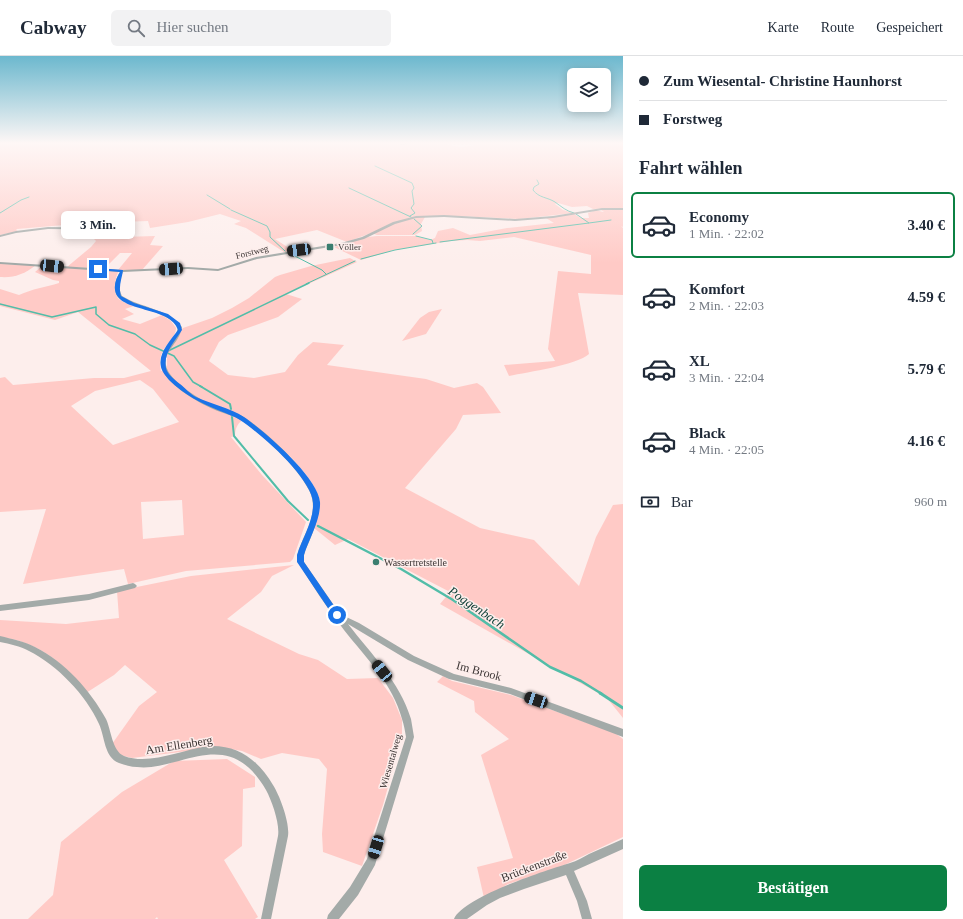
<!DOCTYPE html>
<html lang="de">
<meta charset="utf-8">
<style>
:root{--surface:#fff;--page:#f2f2f3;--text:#1f2937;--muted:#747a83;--line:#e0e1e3;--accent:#0b8043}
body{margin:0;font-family:Georgia,serif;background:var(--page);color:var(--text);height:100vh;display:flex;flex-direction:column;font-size:15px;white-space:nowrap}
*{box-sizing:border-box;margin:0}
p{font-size:13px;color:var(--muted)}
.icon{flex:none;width:22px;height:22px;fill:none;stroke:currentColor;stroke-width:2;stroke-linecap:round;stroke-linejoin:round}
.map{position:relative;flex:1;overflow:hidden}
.side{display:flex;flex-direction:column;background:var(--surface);width:340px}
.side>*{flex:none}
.hud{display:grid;align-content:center;height:88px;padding:0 16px;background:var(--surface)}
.tools{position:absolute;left:567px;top:12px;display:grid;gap:8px}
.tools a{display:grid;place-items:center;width:44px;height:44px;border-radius:6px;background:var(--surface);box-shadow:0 2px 10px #0003;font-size:20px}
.end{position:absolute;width:18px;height:18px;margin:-9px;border:5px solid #1a73e8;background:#fff;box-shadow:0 0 0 2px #fff}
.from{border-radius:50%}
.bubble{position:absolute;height:28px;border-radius:6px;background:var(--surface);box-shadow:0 2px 10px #0003;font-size:13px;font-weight:700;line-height:28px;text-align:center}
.car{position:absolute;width:12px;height:24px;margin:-12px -6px;border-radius:5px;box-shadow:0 0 3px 1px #0007;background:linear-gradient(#222 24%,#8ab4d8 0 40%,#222 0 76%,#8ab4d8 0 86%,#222 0)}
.hud b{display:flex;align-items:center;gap:14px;height:38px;font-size:15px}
.hud b+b{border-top:1px solid var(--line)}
.hud i{width:10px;height:10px;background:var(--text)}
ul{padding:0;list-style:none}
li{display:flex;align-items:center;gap:12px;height:66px;margin:0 8px 6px;padding:0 8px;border:2px solid transparent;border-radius:6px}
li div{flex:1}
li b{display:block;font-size:15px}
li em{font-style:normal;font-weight:700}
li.current{border-color:var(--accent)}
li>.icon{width:36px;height:36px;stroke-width:1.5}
h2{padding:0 16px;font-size:18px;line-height:48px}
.pay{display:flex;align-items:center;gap:10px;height:44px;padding:0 16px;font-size:15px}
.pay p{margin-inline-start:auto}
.action{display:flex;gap:8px;margin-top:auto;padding:8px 16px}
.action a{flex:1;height:46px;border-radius:6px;background:var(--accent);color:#fff;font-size:16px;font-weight:700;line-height:46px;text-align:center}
header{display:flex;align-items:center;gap:24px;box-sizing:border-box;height:56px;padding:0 20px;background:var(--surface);border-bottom:1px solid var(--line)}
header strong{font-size:19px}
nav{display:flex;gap:22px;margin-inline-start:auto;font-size:14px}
.search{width:280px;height:36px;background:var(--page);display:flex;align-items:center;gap:10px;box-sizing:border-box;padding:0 14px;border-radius:6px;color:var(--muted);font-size:15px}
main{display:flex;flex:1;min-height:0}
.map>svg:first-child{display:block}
</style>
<header>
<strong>Cabway</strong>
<div class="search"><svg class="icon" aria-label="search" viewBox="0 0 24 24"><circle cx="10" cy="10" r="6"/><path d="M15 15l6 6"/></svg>Hier suchen</div>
<nav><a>Karte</a><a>Route</a><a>Gespeichert</a></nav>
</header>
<main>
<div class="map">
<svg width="623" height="863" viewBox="0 0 623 863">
<rect width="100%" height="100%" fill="#fdeeec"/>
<!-- green -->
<g fill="#ffcac6" fill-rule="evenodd">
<polygon points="0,86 410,86 412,87 403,89 428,86 461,91 477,89 459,86 513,86 523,88 529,86 623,86 623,152 593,153 587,150 572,151 558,147 555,148 563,154 574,157 519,163 456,160 425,161 421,168 422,175 415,179 377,179 371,177 347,186 317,174 275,183 292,194 284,196 246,172 234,168 241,165 220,158 188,166 150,172 148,165 120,166 114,173 122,174 122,181 155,180 150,189 163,190 142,214 118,214 132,197 120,197 104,213 67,211 91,191 96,185 94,183 78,181 81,178 96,179 98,174 112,174 64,170 74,164 100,163 101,158 75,159 74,160 77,160 64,169 17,173 16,174 18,175 0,179"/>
<path d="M 623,153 L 623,171 L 621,170 L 623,172 L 623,239 L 578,237 L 589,298 C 577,309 528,316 509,320 L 504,309 L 555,305 L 548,293 L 558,215 L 591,218 L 591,199 L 514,181 L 480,185 L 467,184 L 451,185 L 394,194 L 361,204 L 334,191 L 368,181 L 377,180 L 416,180 L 430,184 L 435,182 L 438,175 L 453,172 L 470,179 L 507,172 L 554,167 L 546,162 L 574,158 L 581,162 L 589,162 L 588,157 L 596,154 L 603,156 L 604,156 L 601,154 Z"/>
<path d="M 350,202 L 357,206 L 286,238 L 302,243 L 278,261 L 228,279 L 219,286 L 209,305 L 228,319 L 254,322 L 285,316 L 298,299 L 313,286 L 344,289 L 327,309 L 426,323 L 454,332 L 477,327 L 483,331 L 501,357 L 463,359 L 456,373 L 405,432 L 480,472 L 534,484 L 579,530 L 596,481 L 613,449 L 623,448 L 623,662 L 607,642 L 440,548 L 450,536 L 348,483 L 335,489 L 314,472 C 316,464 320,456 320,448 C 318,419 267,379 245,363 C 238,366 235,372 235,380 L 231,381 L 262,419 L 306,466 L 293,503 L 290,506 L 186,515 L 128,528 L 124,513 L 23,528 L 46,453 L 0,456 L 0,322 L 5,321 L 13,329 L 94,322 L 124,322 L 151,315 L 78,256 L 55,264 L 0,250 L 0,233 L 19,239 C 32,233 46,231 59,227 L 59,225 L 53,224 L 35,216 L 42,210 L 119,215 C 116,219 116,224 115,228 C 113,243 122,246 134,250 L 125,253 L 134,258 L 122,263 L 140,268 L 162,259 L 171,265 L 176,272 C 176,286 155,291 161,315 L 167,314 L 167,300 L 169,293 L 183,272 L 212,262 L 232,252 L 249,242 L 275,221 L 280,219 L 311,210 ZM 140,324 L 153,333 L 179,366 L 113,389 L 71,350 L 95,335 ZM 182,444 L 184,479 L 143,483 L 141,446 Z"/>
<path d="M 0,208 L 36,209 C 25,218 14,222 0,221 Z"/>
<polygon points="442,253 426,278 402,285 420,262 429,256"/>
<path d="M 294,509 L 272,520 L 261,536 L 227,563 L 299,598 L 318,604 L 347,623 L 378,622 L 393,642 L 402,664 L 402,680 L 383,749 L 362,810 L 323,796 L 322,778 L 327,713 L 319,703 L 282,697 L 261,703 L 242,695 L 220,691 L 132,702 L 120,699 L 112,688 L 139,650 L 157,636 L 125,609 L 114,619 L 86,637 C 66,607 36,585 0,581 L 0,564 L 66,568 L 119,562 L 117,535 L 191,520 Z"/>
<polygon points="443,620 452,625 511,639 615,677 623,683 623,781 558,812 508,828 484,842 477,811 513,802 481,699 509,683 475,656 474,645 437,626"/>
<polygon points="227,703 255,721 255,731 243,733 242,790 224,804 258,861 255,863 158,863 157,861 155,863 28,863 53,839 61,786 122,736 174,705"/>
</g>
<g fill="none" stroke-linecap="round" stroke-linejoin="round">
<!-- stream-far4 -->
<g stroke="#52bda8" stroke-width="1">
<polyline points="375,110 412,127 414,132 412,135 414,148 411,152 415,157 410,160"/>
<path d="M 537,124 L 539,128 L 534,131 L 533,134 C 539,142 547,141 555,146 C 562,151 566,155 574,157"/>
<polyline points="349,132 411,161"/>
<polyline points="207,139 230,153"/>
<polyline points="231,154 267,170 270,176 270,181 285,195"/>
<polyline points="0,157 21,144 29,141"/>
<polyline points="589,167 611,164"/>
<polyline points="413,178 422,170 414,163"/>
<polyline points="416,180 432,184 433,187"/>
<polyline points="440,186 589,167 576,158"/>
<polyline points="289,197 322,214 326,218"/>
<polyline points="361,203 395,194 436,187"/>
<polyline points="306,228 355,205"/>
</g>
<!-- stream-far3 -->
<g stroke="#52bda8" stroke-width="1.5">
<polyline points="0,248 52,261 96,251 96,258 109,269 135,278 150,289 174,300 193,326 202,331"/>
<polyline points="168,295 309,227"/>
</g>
<!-- stream-far2 -->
<g stroke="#52bda8" stroke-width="2">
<polyline points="200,330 230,348 231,353"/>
<polyline points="232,361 234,380 288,445 308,464"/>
</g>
<!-- stream-far1 -->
<polyline stroke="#52bda8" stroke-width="2.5" points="318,470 401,513 453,544 550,611 581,625 602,638"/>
<!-- stream -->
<polyline stroke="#52bda8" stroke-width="3" points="600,637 623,652"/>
<!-- street -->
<g fill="#a3aaa8" fill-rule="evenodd">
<polygon points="413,86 425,86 401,89 400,88"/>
<path d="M 602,152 L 623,152 L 623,154 L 602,154 L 553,162 L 515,165 L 444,161 L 416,162 L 395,168 L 364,183 L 342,189 L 257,203 L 218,215 L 188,213 L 123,216 C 119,224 118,232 122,240 C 141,252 167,252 182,271 C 181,275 180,279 178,282 C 173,291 164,298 166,309 C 168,325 202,345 216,351 C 225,354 234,356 242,360 C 264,373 309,415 317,439 C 322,455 315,471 309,486 C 306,493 303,498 304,506 L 340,558 L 359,567 L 414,600 L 454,618 L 511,632 L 623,673 L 623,681 L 510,638 L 449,623 L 408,604 L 348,568 C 371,598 400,626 411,663 C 412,669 413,675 414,681 L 375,809 L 358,839 L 339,863 L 327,863 L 328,859 L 350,831 L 367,803 L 406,681 C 405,675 404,669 402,663 C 393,628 366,602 344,574 C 327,552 312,529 298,506 C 296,497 300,491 303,483 C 310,469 317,452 310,436 C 298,411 264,379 241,364 C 232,359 222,357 213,353 C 197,346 164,327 161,309 C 159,298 168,291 174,282 C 176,279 177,275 178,271 C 166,256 147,255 131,248 C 127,246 122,245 119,242 C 112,236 115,223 120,216 L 0,208 L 0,206 L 122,214 L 188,211 L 218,213 L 256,201 L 341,187 L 362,181 L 393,166 L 416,160 L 444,159 L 515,163 L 553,160 Z"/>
<polygon points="48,171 128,172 130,173 128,174 48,173 16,177 0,181 0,179 16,175"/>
<polygon points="133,527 135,528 137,530 135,532 89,544 0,555 0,549 89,538"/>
<path d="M 0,580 C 12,583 24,585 35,591 C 65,606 90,634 106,663 C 111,673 112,695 124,700 C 140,706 158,702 174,698 C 186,695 198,691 210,690 C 239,689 259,705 273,729 C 280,740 290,767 288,780 L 271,863 L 261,863 L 278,780 C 280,768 272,745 266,734 C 243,695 219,693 179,705 C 165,708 151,713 137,711 C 131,711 125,709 119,707 C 104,701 105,681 99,668 C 86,639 57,609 29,595 C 20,590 10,588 0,586 Z"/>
<path d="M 623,783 L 623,793 L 574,815 L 587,845 L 592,863 L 582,863 L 577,845 L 566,819 L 524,833 L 500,842 L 487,849 L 467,863 L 454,863 C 463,841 547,814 570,807 C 577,805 583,801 589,798 C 600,793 612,788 623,783 Z"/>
</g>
</g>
<!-- sky -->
<linearGradient id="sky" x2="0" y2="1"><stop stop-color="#6cb8ce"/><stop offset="0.42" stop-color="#fef7f6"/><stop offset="1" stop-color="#fef7f6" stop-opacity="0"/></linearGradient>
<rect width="623" height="207" fill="url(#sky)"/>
<!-- route -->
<path fill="#1a73e8" d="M 97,212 L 123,214 C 122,223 118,230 121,240 L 134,247 L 168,258 L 180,267 L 182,274 C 175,285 163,297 166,312 C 167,318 175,324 180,328 C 185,332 190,338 196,341 C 211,348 230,352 244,361 C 264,375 318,421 320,446 C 321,463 309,483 304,499 L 304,506 L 339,557 L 339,561 L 334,561 L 297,506 L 297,499 C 302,483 314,464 313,447 C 312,422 260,377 240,364 C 234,360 227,358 220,355 C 201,347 184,339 169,324 C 166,320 162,316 161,311 C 158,297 170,285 178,274 C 171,250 118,257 115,234 C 114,227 117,221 120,216 L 98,214 Z"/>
<!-- markers -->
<g fill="#3b7e70" stroke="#fdeeec" stroke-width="1.5">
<rect x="326" y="187" width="8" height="8" rx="2"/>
<circle cx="376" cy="506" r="4"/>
</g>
<g text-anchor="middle" stroke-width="3" stroke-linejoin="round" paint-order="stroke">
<!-- far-poi labels -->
<g font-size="9" fill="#3d3635" stroke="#fdeeec" text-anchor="start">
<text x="338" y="194">Völler</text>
</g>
<!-- far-street labels -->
<g font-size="9" fill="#3d3635" stroke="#fdeeec">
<text transform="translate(252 196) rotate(-14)" y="3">Forstweg</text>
</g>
<!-- poi labels -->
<g font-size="10" fill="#3d3635" stroke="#fdeeec" text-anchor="start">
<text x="384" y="510">Wassertretstelle</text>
</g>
<!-- street labels -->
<g font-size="10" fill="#3d3635" stroke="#fdeeec">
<text transform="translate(390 705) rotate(-74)" y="4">Wiesentalweg</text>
</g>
<!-- near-street labels -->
<g font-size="12" fill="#3d3635" stroke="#fdeeec">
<text transform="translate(479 615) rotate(15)" y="4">Im Brook</text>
<text transform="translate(179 689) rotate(-9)" y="4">Am Ellenberg</text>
<text transform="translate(534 810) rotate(-21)" y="4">Brückenstraße</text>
</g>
<!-- near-water labels -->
<g font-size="13" font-style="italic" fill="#093c33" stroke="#fdeeec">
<text transform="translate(477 551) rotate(34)" y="5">Poggenbach</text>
</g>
</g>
</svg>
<div class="tools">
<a><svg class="icon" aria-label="layers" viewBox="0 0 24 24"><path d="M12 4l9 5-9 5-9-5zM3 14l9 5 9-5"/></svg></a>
</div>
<i class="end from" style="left:337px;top:559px"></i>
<i class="end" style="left:98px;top:213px"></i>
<div class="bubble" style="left:61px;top:155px;width:74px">3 Min.</div>
<i class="car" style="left:299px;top:194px;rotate:263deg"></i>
<i class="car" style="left:52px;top:210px;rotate:96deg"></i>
<i class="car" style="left:171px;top:213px;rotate:266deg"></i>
<i class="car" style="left:382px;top:615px;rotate:321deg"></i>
<i class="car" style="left:536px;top:644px;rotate:289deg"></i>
<i class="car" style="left:376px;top:791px;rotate:197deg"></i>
</div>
<section class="side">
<div class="hud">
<b><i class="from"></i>Zum Wiesental- Christine Haunhorst</b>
<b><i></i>Forstweg</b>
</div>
<h2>Fahrt wählen</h2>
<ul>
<li class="current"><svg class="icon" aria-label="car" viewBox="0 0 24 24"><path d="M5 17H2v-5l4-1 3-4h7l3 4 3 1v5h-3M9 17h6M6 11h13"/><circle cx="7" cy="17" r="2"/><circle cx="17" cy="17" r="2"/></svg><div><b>Economy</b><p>1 Min. · 22:02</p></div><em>3.40 €</em></li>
<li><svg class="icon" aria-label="car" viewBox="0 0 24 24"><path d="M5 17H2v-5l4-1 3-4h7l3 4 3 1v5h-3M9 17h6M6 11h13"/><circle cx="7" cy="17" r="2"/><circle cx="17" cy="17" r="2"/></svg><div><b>Komfort</b><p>2 Min. · 22:03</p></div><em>4.59 €</em></li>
<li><svg class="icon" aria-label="car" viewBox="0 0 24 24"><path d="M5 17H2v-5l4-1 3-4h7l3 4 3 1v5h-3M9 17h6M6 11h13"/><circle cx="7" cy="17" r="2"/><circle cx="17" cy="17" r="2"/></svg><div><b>XL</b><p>3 Min. · 22:04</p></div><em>5.79 €</em></li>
<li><svg class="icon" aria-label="car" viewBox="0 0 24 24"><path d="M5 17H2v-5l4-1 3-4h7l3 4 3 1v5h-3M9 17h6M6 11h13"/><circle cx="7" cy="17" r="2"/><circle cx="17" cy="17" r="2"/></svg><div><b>Black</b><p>4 Min. · 22:05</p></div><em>4.16 €</em></li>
</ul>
<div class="pay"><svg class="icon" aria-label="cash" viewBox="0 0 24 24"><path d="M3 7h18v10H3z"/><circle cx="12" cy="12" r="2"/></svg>Bar<p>960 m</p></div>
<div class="action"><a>Bestätigen</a></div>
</section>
</main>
